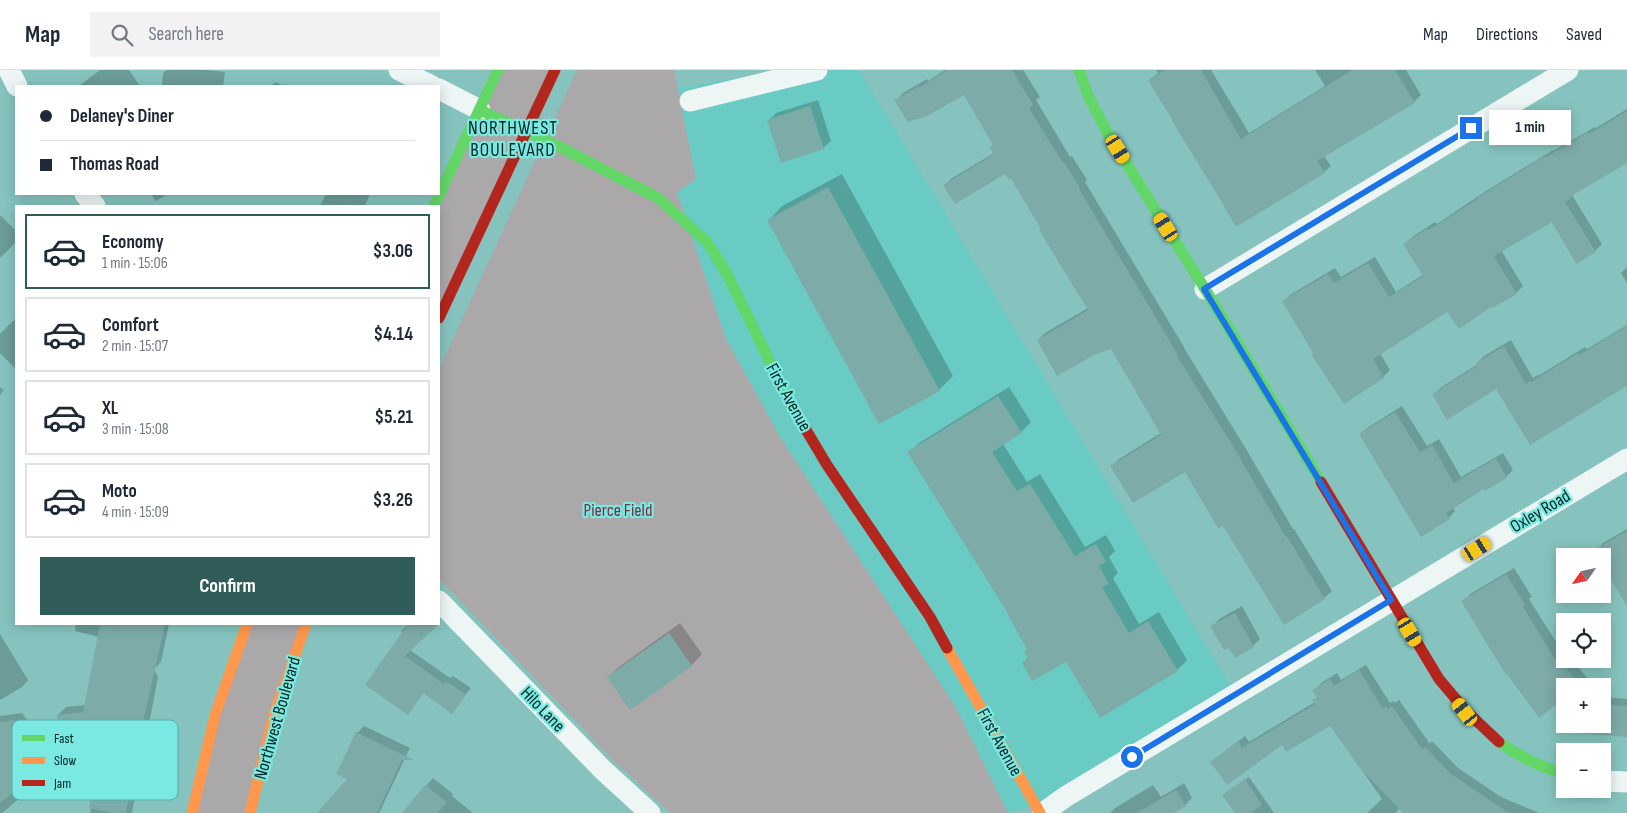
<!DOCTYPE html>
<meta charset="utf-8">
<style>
:root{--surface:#fff;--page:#f2f2f3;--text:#1f2937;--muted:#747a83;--line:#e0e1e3;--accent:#2f5c59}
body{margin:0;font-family:"Sofia Sans Condensed",sans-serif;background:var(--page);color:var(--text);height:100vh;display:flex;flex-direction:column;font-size:19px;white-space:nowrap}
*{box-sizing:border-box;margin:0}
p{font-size:16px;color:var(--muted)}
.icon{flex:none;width:28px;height:28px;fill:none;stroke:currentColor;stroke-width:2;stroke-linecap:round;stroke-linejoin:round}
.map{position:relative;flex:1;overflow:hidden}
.drawer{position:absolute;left:15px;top:135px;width:425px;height:420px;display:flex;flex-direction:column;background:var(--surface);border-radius:0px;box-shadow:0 2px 12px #0003}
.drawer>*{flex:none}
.banner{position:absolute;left:15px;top:15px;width:425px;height:110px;border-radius:0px;box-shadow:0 2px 12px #0003;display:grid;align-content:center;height:110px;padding:0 25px;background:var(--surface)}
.needle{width:32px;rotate:236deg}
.tools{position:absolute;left:1556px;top:478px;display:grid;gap:10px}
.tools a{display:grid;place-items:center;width:55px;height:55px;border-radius:0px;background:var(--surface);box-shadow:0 2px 12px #0003;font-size:25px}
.end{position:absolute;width:22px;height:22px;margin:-11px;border:6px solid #1a73e8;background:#fff;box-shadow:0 0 0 2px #fff}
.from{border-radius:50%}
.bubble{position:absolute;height:35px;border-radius:0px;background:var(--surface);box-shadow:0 2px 12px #0003;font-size:16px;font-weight:700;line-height:35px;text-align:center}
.car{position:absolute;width:15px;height:30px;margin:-15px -8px;border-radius:6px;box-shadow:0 0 4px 1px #0007;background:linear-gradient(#f5c518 24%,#345 0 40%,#f5c518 0 76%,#345 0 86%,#f5c518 0)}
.banner b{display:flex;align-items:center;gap:18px;height:48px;font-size:19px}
.banner b+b{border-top:1px solid var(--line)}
.banner i{width:12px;height:12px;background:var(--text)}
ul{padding:9px 0 0;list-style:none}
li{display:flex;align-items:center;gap:15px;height:75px;margin:0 10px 8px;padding:0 15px;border:2px solid var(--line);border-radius:0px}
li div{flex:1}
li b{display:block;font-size:19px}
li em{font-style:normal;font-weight:700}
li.on{border-color:var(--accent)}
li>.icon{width:45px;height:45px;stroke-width:1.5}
.action{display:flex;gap:10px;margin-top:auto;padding:10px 25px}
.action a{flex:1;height:58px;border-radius:0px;background:var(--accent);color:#fff;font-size:20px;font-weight:700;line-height:58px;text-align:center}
header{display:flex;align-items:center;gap:30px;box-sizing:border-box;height:70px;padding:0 25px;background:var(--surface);border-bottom:1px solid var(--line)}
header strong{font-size:24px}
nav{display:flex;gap:28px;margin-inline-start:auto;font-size:18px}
.search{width:350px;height:45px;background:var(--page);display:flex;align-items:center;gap:12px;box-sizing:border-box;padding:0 18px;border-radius:0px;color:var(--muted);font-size:19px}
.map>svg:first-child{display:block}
</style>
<header>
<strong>Map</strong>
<div class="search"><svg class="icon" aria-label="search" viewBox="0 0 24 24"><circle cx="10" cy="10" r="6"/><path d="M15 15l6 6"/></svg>Search here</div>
<nav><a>Map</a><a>Directions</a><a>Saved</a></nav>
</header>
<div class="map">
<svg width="1627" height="743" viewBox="0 0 1627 743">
<rect width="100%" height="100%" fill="#86c3be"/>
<!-- built -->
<polygon fill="#69cbc4" points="788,0 859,0 1235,624 1071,723 1008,743 955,636 780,367 725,267 677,122 677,18"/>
<!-- green -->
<g fill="#aba8aa">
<polygon points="498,0 555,0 439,248 439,136"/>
<polygon points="577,0 674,0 696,109 677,122 725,267 780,367 955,636 1008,743 670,743 612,689 439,509 439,299"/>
<polygon points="247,554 306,554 250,743 192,743"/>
</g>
<!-- shadow -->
<g fill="#0003">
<polygon points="100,0 129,0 140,16 79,16"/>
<polygon points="167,0 206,0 225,2 223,16 162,16 163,3"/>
<polygon points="945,0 1023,0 1040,27 1036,30 1070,87 1072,86 1087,110 1085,112 1184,277 1184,278 1243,374 1293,459 1294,459 1332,521 1324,528 1223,454 1185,400 1112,396 1119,389 1161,363 1111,277 1038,270 1045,263 1088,238 1012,107 1006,102 945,115 952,108 994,83 994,74 964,24 896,31 903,23 927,9 928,11"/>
<polygon points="1156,0 1211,0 1249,63 1325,16 1315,0 1406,0 1421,25 1414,32 1324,86 1331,96 1324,102 1174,51 1149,10 1158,3"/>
<polygon points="275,12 284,16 272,16"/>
<polygon points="818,30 831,71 823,78 769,50 776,43"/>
<polygon points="1627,39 1627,91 1572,125 1602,174 1595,181 1552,150 1501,180 1523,216 1516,223 1448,240 1380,283 1390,300 1383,307 1314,282 1283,232 1290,225 1335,198 1341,207 1375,187 1396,222 1424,204 1405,174 1412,167 1435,152 1437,154 1486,121 1553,80 1553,81 1595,57 1596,58"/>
<polygon points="842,104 953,306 939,320 769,150 782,136"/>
<polygon points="151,124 167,124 156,131"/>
<polygon points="326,124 370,124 365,136 320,136"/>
<polygon points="0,145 16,161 16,172 0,188"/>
<polygon points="1627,197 1627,213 1621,203"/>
<polygon points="16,248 16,297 15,298 0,283 0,264"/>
<polygon points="1627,255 1627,314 1496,318 1433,325 1440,318 1478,294 1477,293 1484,286 1511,270 1533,308 1537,305 1538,306 1585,277 1587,279"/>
<polygon points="0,317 4,320 0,325"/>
<polygon points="1009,317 1031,352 1021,362 1003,374 1027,412 1040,404 1085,477 1106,465 1115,481 1109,487 1118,503 1113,508 1139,554 1159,542 1187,590 1177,600 1101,646 1067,590 1023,593 1029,587 1028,579 1005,537 909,383 919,373"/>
<polygon points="1402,336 1427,376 1439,369 1461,407 1503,383 1513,400 1506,407 1485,417 1453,437 1455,441 1449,448 1360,364 1367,358"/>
<polygon points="1627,459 1627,518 1602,486 1599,486 1596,481 1603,473"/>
<polygon points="1514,498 1532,527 1529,529 1563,583 1565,581 1565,589 1572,589 1587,608 1578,616 1565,616 1565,626 1508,603 1463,532 1470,524"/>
<polygon points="1242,536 1260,569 1253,576 1212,557 1219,549"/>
<polygon points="680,553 702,584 692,595 630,638 608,607 619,597"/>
<polygon points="76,554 132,554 154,598 147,554 169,554 161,592 154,599 158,607 132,743 90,743 99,689 66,694 70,686 58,645 66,637 85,635 99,567 75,561"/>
<polygon points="408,554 437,554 410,580 450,608 453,606 471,618 452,642 424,622 408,643 403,563 401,561"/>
<polygon points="0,564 28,610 22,617 0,630"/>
<polygon points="1366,595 1390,633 1394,631 1395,633 1399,630 1430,674 1432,671 1458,698 1501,727 1539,743 1407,743 1400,738 1395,743 1367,743 1382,729 1330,654 1282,673 1212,692 1245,666 1249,672 1315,632 1314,630 1318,626 1314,620 1321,613 1337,603 1341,610"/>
<polygon points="1602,627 1627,629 1627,665 1577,662 1578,654 1602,654"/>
<polygon points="22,643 31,655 19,665 43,696 21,715 26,723 2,743 0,743 0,646"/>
<polygon points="364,656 410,678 379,743 325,743 349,709 357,663"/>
<polygon points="1249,707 1274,743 1237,743 1227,722"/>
<polygon points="433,708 453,724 452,726 473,743 404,743"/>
<polygon points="1184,713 1192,728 1185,735 1172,743 1110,743 1115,738 1153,715 1161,727"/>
</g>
<!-- building -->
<g fill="#7daba7">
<polygon points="947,0 1012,0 1033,35 1029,38 1063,93 1064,92 1080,118 1079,119 1178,285 1177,286 1236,381 1285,466 1286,465 1325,529 1284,555 1223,456 1218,458 1185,402 1133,433 1110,396 1161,365 1111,279 1094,285 1057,306 1037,270 1088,240 1039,160 1041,159 1011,109 1009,110 1005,104 955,134 943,115 994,84 989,77 993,75 964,25 927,46 908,52 894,30 919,16 920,17"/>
<polygon points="1164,0 1201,0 1241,69 1352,0 1395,0 1415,33 1317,91 1325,103 1236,157 1220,129 1172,51 1173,51 1148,10"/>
<polygon points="810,36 824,79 781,93 767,50"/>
<polygon points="1627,41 1627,93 1570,127 1571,128 1565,132 1596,182 1576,194 1552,152 1494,186 1517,224 1492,238 1491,237 1459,259 1447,242 1373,289 1384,308 1344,334 1311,284 1313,283 1282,231 1328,204 1334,213 1368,193 1389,227 1423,206 1403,174 1428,158 1429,160 1479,128 1478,127 1545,86 1546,87 1588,62 1589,64"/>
<polygon points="828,117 940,321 879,354 767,150"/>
<polygon points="1627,256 1627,316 1530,375 1496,319 1447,350 1432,324 1477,296 1476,293 1504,276 1526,314 1530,311 1531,312 1578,283 1579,285"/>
<polygon points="998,326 1022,363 992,382 1017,421 1030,414 1075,486 1096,474 1106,492 1099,496 1109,514 1102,517 1129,563 1148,551 1178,601 1100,648 1066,592 1032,611 1022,593 1028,589 1024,582 1027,580 1004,537 907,382"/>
<polygon points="1395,342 1420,382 1432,375 1454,413 1496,388 1507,408 1485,421 1484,419 1446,443 1450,449 1421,467 1359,364"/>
<polygon points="1627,461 1627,536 1602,495 1602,486 1598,486 1594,480"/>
<polygon points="1506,504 1525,535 1523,537 1555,589 1558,587 1580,616 1565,616 1565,628 1539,648 1507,604 1506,605 1461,531"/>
<polygon points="1235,543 1254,577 1235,588 1229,578 1224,580 1210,556"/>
<polygon points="100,554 165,554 142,657 126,743 113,743 89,738 98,690 70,694 67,681 62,685 57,645 83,642"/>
<polygon points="408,554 439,554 405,586 444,614 446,611 466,625 452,644 423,623 408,645 365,615"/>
<polygon points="669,563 692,596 630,640 607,607"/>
<polygon points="1359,600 1383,639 1386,636 1388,639 1392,636 1422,679 1425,677 1451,704 1509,743 1403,743 1359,697 1330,656 1286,682 1282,675 1227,715 1210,692 1238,671 1242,678 1315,634 1312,630 1317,627 1312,620 1330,609 1334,616"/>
<polygon points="1602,634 1627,636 1627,667 1576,663 1577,654 1602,654"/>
<polygon points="15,650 25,663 13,672 37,704 0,733 0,652"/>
<polygon points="356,662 414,690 402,690 377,743 317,743 347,709 336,704"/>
<polygon points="1245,709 1262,735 1251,743 1235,743 1222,725"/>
<polygon points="425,715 447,732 438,743 402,743"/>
<polygon points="1176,720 1186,736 1174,743 1137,743"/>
</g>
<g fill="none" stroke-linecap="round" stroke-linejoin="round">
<!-- street -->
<g stroke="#edf6f5" stroke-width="21">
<polyline points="9,0 17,16"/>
<polyline points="399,0 432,16"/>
<polyline points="439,19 480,40"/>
<polyline points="690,31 817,0"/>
<polyline points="85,124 95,136"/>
<polyline points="1205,219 1568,0"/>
<polyline points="439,531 603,700 650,743"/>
<polyline points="1602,711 1627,712"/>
<polyline points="1043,743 1065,727 1627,389"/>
</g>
<!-- fast -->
<g stroke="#63d668" stroke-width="11">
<polyline points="1079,0 1089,28 1108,64 1205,219 1321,412"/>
<polyline points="480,40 558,76 658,128 707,172 727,204 790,333"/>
<polyline points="434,136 498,0"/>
<path d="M 1499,672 C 1519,687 1541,697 1565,704"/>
</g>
<!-- slow -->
<g stroke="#ff974d" stroke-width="11">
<polyline points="947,578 1040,743"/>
<polyline points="192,743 215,645 247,554"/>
<polyline points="250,743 274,644 306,554"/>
</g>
<!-- jam -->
<g stroke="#b3261e" stroke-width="11">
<polyline points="439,248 555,0"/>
<polyline points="790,333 827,395 930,547 947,578"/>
<polyline points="1321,412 1439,609 1466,641 1499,672"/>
</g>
</g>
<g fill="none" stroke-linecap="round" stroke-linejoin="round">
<!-- route -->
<polyline stroke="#1a73e8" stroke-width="6" points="1132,687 1391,530 1204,219 1471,58"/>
</g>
<g text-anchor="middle" stroke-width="4.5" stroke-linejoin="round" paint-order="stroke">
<!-- street labels -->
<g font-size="18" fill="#002422" stroke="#7ae9e1">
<text transform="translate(789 327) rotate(61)" y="6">First Avenue</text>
<text transform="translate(1540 441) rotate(-31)" y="6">Oxley Road</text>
<text transform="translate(543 639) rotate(46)" y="6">Hilo Lane</text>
<text transform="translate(277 648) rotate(-74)" y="6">Northwest Boulevard</text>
<text transform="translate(1000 672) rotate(61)" y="6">First Avenue</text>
</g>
<!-- park labels -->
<g font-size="18" fill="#832940" stroke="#7ae9e1">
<text x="618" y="446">Pierce Field</text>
</g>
<!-- neighbourhood labels -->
<g font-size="19" letter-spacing="1" fill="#002422" stroke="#7ae9e1">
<text x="513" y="64">NORTHWEST<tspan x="513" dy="22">BOULEVARD</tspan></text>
</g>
</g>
<!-- legend -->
<rect x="12" y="650" width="166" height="80" rx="8" fill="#7ae9e1" stroke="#55aea8" stroke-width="1"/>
<rect x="22" y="665" width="23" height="6" fill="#63d668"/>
<rect x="22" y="687" width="23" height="7" fill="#ff974d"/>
<rect x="22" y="710" width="23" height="6" fill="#b3261e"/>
<g font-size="14" fill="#002422">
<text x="54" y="673">Fast</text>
<text x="54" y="695">Slow</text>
<text x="54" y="718">Jam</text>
</g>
</svg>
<div class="tools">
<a><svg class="needle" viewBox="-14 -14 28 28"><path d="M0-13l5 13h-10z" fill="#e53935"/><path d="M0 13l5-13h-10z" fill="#747a83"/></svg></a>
<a><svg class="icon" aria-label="locate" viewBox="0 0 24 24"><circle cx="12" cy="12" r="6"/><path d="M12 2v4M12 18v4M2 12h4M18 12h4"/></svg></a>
<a>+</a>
<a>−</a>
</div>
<i class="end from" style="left:1132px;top:687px"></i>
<i class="end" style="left:1471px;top:58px"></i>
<div class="bubble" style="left:1489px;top:40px;width:82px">1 min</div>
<i class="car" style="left:1118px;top:79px;rotate:148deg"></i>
<i class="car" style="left:1166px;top:157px;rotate:328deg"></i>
<i class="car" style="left:1477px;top:479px;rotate:59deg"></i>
<i class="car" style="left:1410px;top:562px;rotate:149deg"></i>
<i class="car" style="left:1465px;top:642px;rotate:322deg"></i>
<div class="banner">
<b><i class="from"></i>Delaney's Diner</b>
<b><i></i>Thomas Road</b>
</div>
<section class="drawer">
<ul>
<li class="on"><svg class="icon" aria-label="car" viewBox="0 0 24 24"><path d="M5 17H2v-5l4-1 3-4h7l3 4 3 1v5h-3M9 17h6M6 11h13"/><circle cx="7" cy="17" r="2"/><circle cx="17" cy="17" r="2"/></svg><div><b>Economy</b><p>1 min · 15:06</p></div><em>$3.06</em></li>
<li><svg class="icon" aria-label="car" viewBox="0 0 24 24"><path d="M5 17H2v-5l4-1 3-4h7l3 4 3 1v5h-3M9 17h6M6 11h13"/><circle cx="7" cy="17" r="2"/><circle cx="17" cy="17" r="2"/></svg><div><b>Comfort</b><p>2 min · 15:07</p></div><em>$4.14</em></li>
<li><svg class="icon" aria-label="car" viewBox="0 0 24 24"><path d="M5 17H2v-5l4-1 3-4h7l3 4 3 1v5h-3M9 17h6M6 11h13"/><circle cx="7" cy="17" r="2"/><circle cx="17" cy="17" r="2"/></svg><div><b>XL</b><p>3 min · 15:08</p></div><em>$5.21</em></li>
<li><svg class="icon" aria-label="car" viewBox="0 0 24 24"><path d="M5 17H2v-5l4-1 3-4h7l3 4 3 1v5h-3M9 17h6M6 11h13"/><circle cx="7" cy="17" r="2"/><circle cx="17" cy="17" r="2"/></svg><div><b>Moto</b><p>4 min · 15:09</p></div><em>$3.26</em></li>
</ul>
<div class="action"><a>Confirm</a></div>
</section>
</div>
